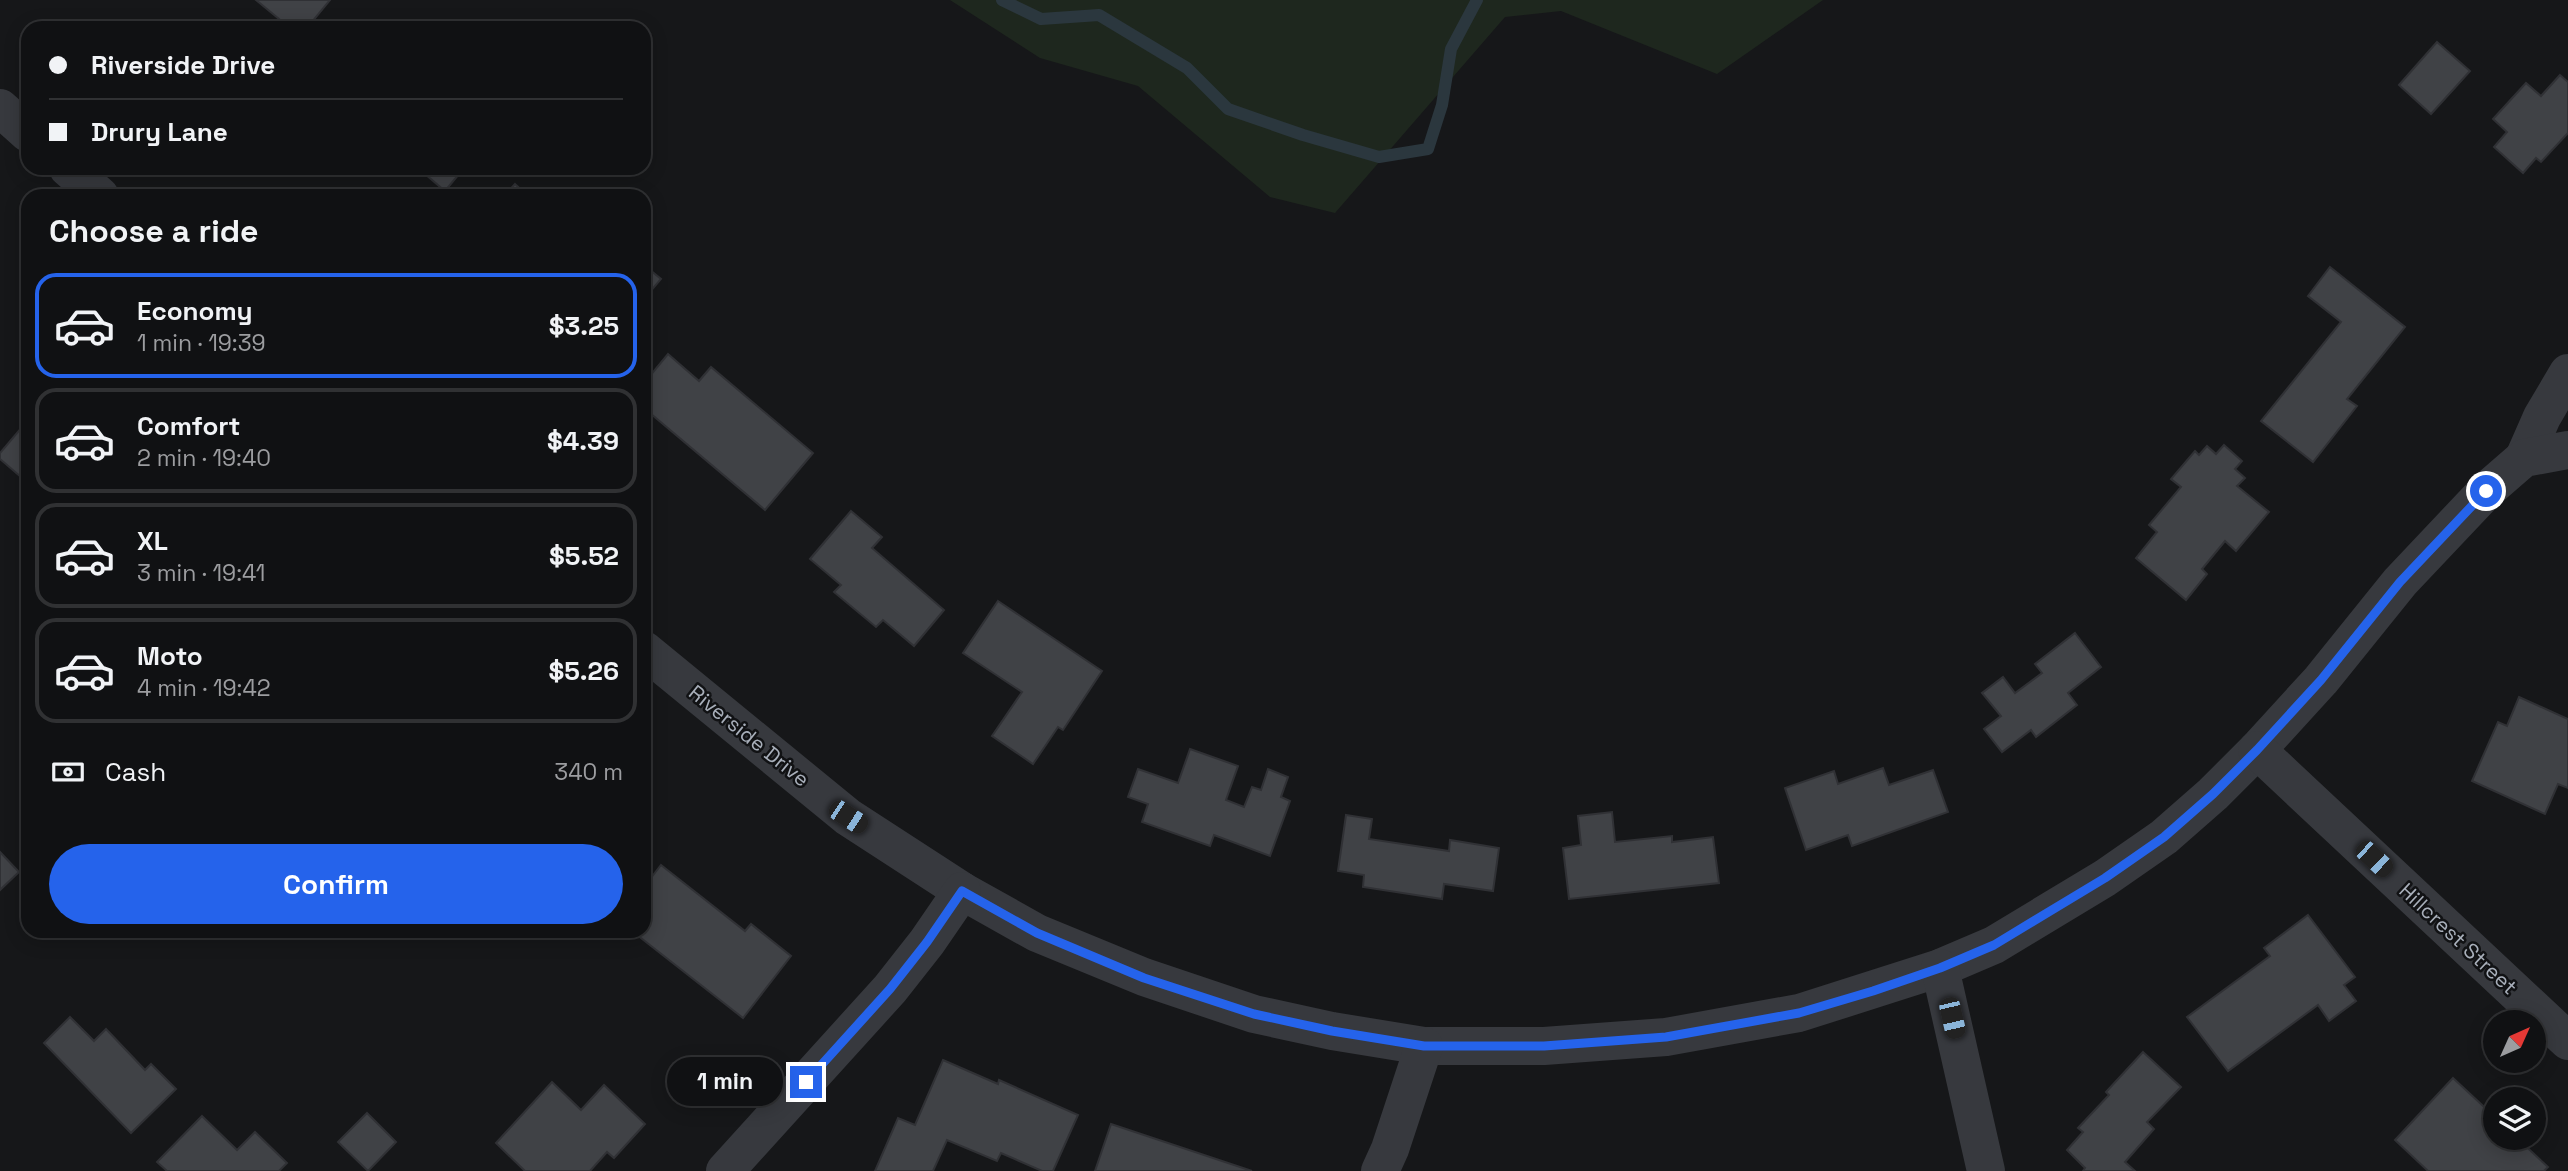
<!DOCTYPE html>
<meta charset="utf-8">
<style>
:root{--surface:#101113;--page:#1e1f21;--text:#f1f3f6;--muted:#9c9da0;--line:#303133;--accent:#2563eb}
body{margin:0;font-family:"Space Grotesk",sans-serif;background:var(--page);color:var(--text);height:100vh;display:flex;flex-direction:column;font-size:26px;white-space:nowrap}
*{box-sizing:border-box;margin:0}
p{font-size:23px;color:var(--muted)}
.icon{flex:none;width:38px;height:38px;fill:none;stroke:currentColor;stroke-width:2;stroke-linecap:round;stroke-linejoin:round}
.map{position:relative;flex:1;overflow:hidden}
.details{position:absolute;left:21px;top:189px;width:630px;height:749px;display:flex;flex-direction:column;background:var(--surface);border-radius:21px;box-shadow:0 4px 18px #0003,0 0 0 2px var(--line)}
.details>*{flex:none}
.banner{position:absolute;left:21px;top:21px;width:630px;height:154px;border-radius:21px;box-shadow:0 4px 18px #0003,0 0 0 2px var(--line);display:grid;align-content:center;height:154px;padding:0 28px;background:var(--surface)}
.needle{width:46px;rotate:45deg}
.tools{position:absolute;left:2483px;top:1010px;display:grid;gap:14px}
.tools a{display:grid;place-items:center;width:63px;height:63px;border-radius:50%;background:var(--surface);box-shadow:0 4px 18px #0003,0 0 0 2px var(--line);font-size:35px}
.end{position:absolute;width:32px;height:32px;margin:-16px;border:9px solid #2563eb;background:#fff;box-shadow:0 0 0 4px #fff}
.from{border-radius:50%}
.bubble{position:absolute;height:49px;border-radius:24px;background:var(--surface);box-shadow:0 4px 18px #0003,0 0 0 2px var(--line);font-size:23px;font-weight:800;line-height:49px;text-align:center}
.car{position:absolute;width:21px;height:42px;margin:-21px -10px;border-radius:9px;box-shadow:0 0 5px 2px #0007;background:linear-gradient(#222 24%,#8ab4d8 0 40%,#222 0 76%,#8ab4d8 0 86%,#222 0)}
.banner b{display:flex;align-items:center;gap:24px;height:66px;font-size:26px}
.banner b+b{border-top:2px solid var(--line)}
.banner i{width:18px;height:18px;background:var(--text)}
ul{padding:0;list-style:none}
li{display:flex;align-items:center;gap:21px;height:105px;margin:0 14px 10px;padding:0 14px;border:4px solid var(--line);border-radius:21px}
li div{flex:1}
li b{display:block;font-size:26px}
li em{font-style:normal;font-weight:800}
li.on{border-color:var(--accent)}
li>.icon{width:63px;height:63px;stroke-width:1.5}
h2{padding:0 28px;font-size:32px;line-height:84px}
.pay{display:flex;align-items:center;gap:18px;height:77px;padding:0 28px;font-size:26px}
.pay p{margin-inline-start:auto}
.action{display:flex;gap:14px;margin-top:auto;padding:14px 28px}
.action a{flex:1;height:80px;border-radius:42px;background:var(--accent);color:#fff;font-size:28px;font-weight:800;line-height:80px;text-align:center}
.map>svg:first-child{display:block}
</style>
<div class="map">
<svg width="2568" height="1171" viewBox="0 0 2568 1171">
<rect width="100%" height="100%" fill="#161719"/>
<!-- green -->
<polygon fill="#1e271e" points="950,0 1823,0 1717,74 1561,11 1505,17 1335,213 1270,197 1138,86 1040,58"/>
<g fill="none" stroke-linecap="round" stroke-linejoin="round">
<!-- stream -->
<polyline stroke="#2b373e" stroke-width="12" points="1002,0 1041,19 1099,15 1187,68 1228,109 1303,135 1379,157 1428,149 1442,105 1451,49 1477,0"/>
</g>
<!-- building -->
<g fill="#404246" stroke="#303135" stroke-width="2">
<polygon points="256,0 330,0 307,28 290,28"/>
<polygon points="2437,42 2470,71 2431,114 2399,85"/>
<polygon points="2560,75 2568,82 2568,133 2541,162 2536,158 2523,173 2494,147 2507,132 2493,119 2526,83 2541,96"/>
<polygon points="418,168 464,168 445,191"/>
<polygon points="515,184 528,196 504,196"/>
<polygon points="644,265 661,279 644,299"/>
<polygon points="2330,267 2405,327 2347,399 2357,406 2313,462 2261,421 2341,322 2308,296"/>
<polygon points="668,354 699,381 711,367 813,453 765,510 644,408 644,383"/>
<polygon points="28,420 28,483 0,459 0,453"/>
<polygon points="2224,445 2242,461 2235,469 2245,478 2237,486 2269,512 2236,551 2225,541 2202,569 2207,574 2186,600 2136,558 2157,532 2149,525 2181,487 2171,479 2195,451 2199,455 2207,446 2216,454"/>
<polygon points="851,511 882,537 872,548 944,610 914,646 883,620 876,627 834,592 841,585 810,559"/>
<polygon points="998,601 1102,671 1063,730 1058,727 1033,764 992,736 1022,692 963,653"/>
<polygon points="2075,633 2101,667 2068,693 2077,705 2036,737 2031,730 2002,752 1984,729 2001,716 1982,693 2003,677 2015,693 2042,673 2035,664"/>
<polygon points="2519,697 2568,719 2568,788 2558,784 2545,814 2472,781 2498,722 2507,726"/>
<polygon points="1190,749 1238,766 1226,800 1244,807 1252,787 1261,790 1268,769 1288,777 1281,797 1290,801 1270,856 1214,835 1210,846 1142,822 1148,804 1128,797 1138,769 1178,783"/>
<polygon points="1883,768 1889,785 1933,770 1948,812 1852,846 1848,835 1806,850 1785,788 1834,771 1838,784"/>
<polygon points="1612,812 1615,842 1672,836 1672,842 1713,837 1719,883 1569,899 1563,848 1581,845 1578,816"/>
<polygon points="1346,815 1372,819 1369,839 1449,851 1450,840 1499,848 1493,891 1444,884 1442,899 1363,887 1364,875 1338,871"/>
<polygon points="0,852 19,872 0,890"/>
<polygon points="661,865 745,931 751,924 791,956 743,1018 632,931 644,931 644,887"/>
<polygon points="2308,915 2355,977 2344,985 2356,1001 2329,1021 2318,1005 2228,1071 2187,1017 2270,956 2264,948"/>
<polygon points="70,1017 94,1041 106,1029 145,1070 151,1064 176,1089 131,1133 44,1043"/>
<polygon points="2143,1052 2181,1087 2147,1122 2154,1129 2125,1162 2135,1171 2083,1171 2085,1168 2067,1150 2083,1132 2078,1128 2109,1095 2106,1092"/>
<polygon points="943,1060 998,1084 999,1080 1078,1115 1053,1171 1042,1171 1001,1153 997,1161 947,1140 933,1171 875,1171 898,1118 915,1125"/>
<polygon points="2453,1078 2496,1118 2496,1138 2517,1138 2548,1167 2544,1171 2428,1171 2395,1140"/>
<polygon points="552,1082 581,1110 604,1085 645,1124 614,1158 607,1152 590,1171 525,1171 496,1143"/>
<polygon points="367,1113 396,1142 368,1171 338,1142"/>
<polygon points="202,1116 237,1150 255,1132 287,1163 279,1171 167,1171 157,1162"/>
<polygon points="1111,1124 1252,1171 1095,1171"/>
</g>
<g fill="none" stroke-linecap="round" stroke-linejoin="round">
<!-- minor -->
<g stroke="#37393e" stroke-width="38">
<polyline points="0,108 28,133"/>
<polyline points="68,168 100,196"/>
<polyline points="2524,458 2542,417 2568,373"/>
<polyline points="644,650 848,817 962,891 1037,933 1144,977 1254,1014 1332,1031 1424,1046 1544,1046 1666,1037 1799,1013 1940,968 1994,945 2105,878 2164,837 2213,794 2257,750 2321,680 2400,582 2486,491 2524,458 2568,450"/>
<polyline points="2257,750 2568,1041"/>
<polyline points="1940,968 1986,1171"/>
<polyline points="725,1171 890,989 927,942 962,891"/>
<polyline points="1380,1171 1390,1149 1424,1046"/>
</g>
</g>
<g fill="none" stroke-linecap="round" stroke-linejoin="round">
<!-- route -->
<polyline stroke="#2563eb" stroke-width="9" points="806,1082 890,989 927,942 962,891 1037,933 1144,978 1254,1014 1332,1031 1424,1046 1544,1046 1666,1037 1799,1013 1873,991 1940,968 1994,945 2105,878 2164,837 2213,794 2257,750 2321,680 2400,582 2486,491"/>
</g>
<g text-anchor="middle" stroke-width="5" stroke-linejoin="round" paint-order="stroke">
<!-- street labels -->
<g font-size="21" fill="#a8afba" stroke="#111214">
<text transform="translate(749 736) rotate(39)" y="7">Riverside Drive</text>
<text transform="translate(2458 939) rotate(43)" y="7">Hillcrest Street</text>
</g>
</g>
</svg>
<div class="tools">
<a><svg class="needle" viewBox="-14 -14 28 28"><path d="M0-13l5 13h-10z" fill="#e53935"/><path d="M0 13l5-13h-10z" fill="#9c9da0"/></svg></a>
<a><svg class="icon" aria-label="layers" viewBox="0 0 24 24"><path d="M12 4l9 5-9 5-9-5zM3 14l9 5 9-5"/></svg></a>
</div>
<i class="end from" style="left:2486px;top:491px"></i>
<i class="end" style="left:806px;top:1082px"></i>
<div class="bubble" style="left:667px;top:1057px;width:116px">1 min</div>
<i class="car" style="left:848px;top:817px;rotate:123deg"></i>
<i class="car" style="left:2374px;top:859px;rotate:133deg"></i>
<i class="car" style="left:1952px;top:1018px;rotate:167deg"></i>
<div class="banner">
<b><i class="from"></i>Riverside Drive</b>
<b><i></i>Drury Lane</b>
</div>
<section class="details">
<h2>Choose a ride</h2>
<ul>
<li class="on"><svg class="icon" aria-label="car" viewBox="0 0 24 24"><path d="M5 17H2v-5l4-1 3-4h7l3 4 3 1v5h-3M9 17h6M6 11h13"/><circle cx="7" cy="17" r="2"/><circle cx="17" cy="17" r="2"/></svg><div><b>Economy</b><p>1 min · 19:39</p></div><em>$3.25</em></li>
<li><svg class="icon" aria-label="car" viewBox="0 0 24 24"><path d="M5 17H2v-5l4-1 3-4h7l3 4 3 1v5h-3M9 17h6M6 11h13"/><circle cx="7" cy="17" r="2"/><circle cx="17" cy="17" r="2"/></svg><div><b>Comfort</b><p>2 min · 19:40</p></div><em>$4.39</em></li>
<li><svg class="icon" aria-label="car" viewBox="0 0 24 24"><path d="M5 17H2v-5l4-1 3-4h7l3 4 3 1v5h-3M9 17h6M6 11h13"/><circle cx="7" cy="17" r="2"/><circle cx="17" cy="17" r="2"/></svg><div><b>XL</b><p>3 min · 19:41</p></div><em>$5.52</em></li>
<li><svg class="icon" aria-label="car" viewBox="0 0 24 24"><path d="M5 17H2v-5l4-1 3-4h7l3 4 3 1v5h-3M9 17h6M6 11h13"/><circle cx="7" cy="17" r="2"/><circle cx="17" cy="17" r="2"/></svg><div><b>Moto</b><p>4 min · 19:42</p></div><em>$5.26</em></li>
</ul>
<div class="pay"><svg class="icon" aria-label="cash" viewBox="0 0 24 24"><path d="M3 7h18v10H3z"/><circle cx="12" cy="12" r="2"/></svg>Cash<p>340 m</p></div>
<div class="action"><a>Confirm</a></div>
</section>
</div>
